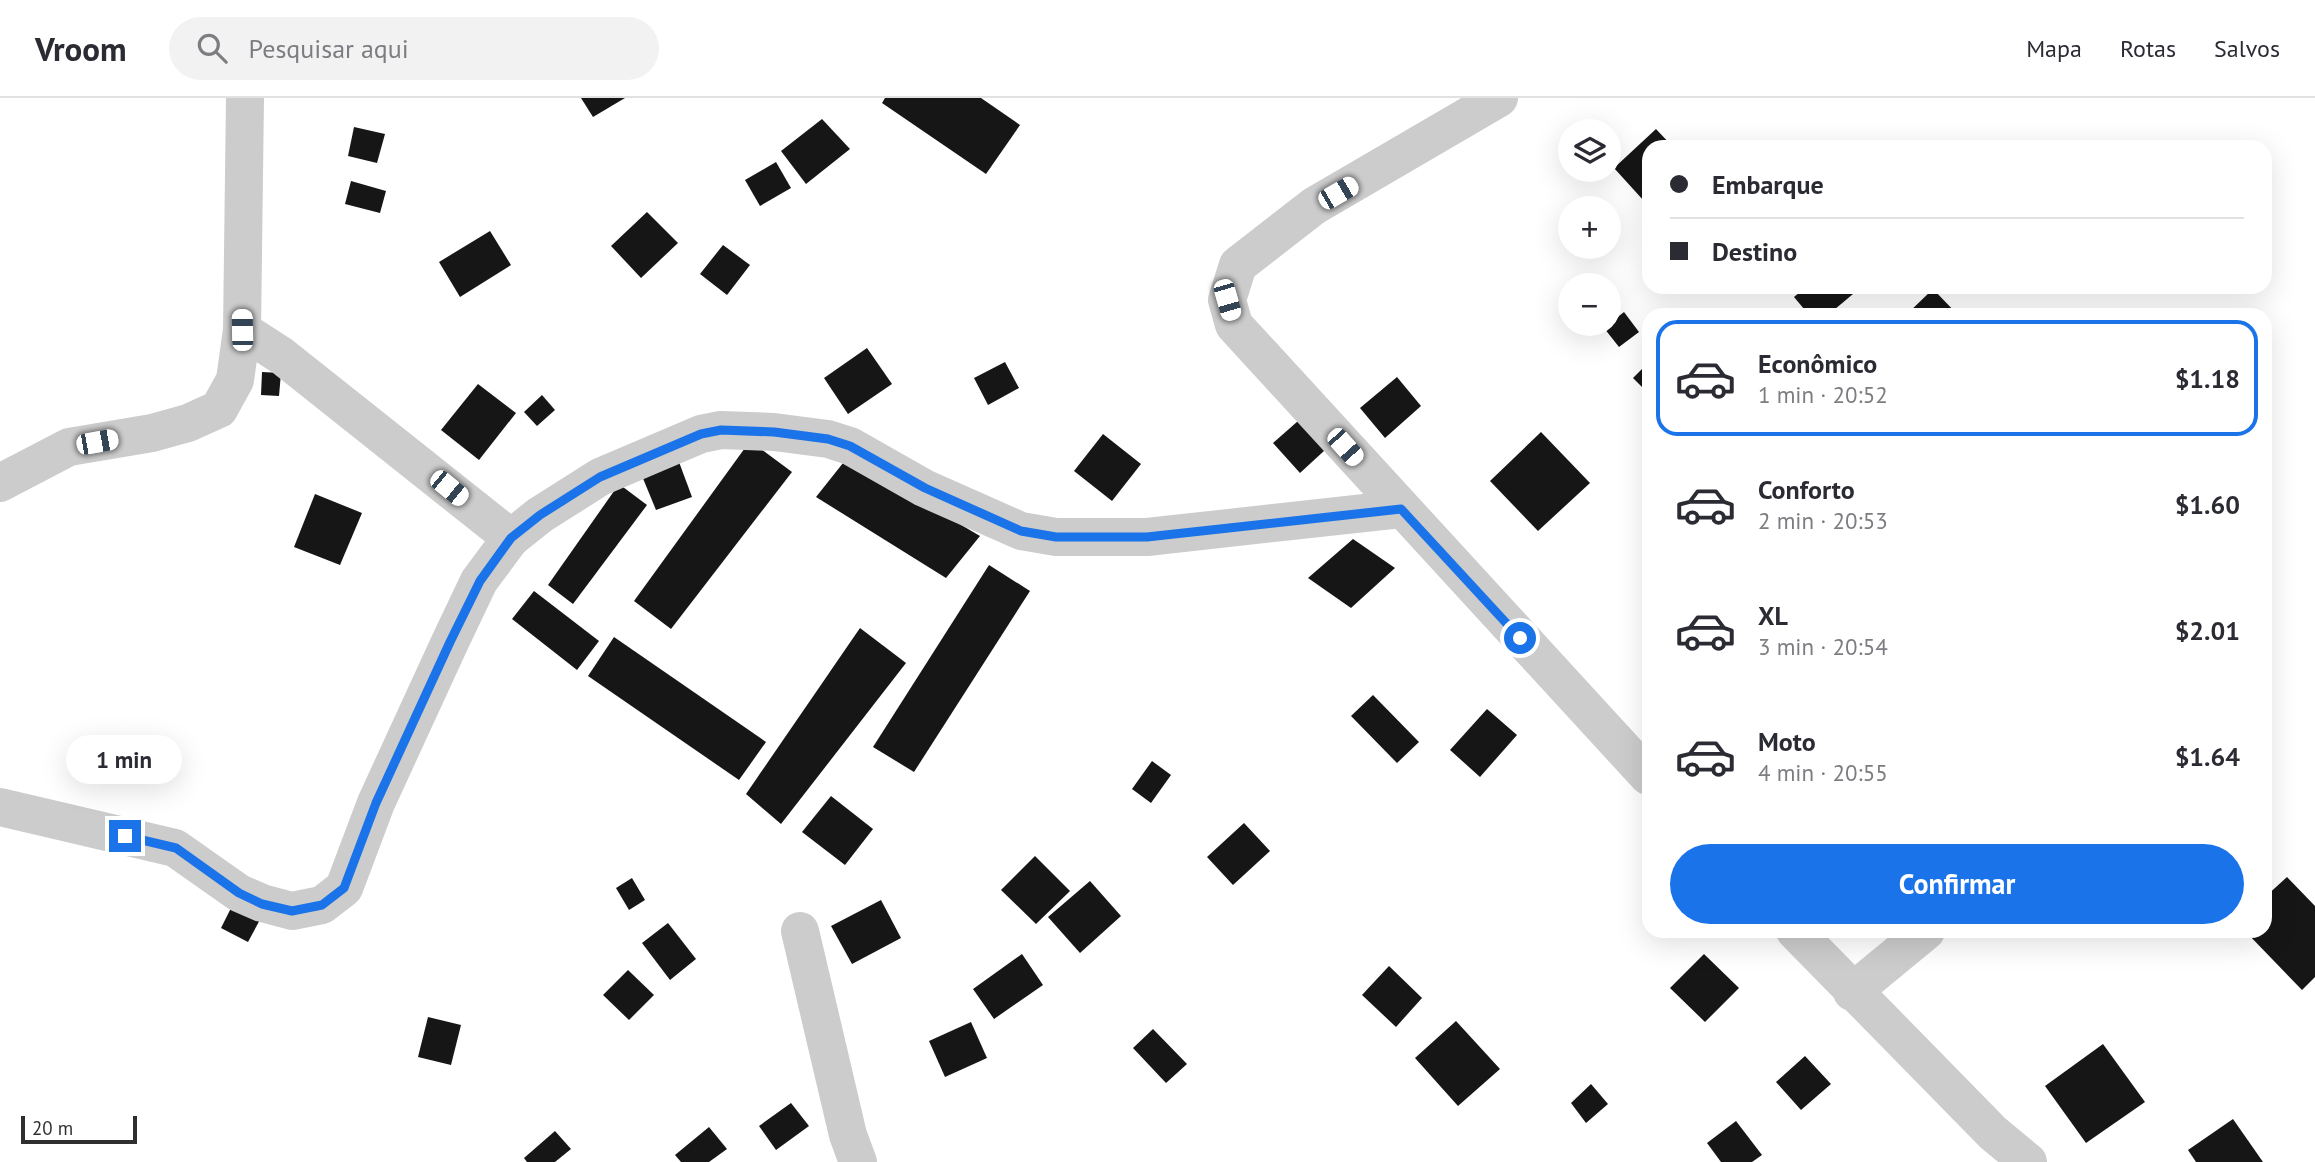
<!DOCTYPE html>
<html lang="pt">
<meta charset="utf-8">
<style>
:root{--surface:#fff;--page:#f2f2f3;--text:#2b2b33;--muted:#7c7c81;--line:#e1e1e2;--accent:#1a73e8}
body{margin:0;font-family:"PT Sans",sans-serif;background:var(--page);color:var(--text);height:100vh;display:flex;flex-direction:column;font-size:26px;white-space:nowrap}
*{box-sizing:border-box;margin:0}
p{font-size:23px;color:var(--muted)}
.icon{flex:none;width:38px;height:38px;fill:none;stroke:currentColor;stroke-width:2;stroke-linecap:round;stroke-linejoin:round}
.map{position:relative;flex:1;overflow:hidden}
.panel{position:absolute;left:1642px;top:210px;width:630px;height:630px;display:flex;flex-direction:column;background:var(--surface);border-radius:21px;box-shadow:0 7px 28px #0002}
.panel>*{flex:none}
.top-card{position:absolute;left:1642px;top:42px;width:630px;height:154px;border-radius:21px;box-shadow:0 7px 28px #0002;display:grid;align-content:center;height:154px;padding:0 28px;background:var(--surface)}
.controls{position:absolute;left:1558px;top:21px;display:grid;gap:14px}
.controls a{display:grid;place-items:center;width:63px;height:63px;border-radius:50%;background:var(--surface);box-shadow:0 7px 28px #0002;font-size:35px}
.scale{position:absolute;left:21px;bottom:18px;width:116px;box-sizing:border-box;padding-left:7px;border:4px solid #2f2f2f;border-top:0;font-size:19px;line-height:24px;white-space:nowrap;color:#2f2f2f;-webkit-text-stroke:5px #fff;paint-order:stroke}
.end{position:absolute;width:32px;height:32px;margin:-16px;border:9px solid #1a73e8;background:#fff;box-shadow:0 0 0 4px #fff}
.from{border-radius:50%}
.bubble{position:absolute;height:49px;border-radius:24px;background:var(--surface);box-shadow:0 7px 28px #0002;font-size:23px;font-weight:800;line-height:49px;text-align:center}
.car{position:absolute;width:21px;height:42px;margin:-21px -10px;border-radius:9px;box-shadow:0 0 5px 2px #0007;background:linear-gradient(#fff 24%,#345 0 40%,#fff 0 76%,#345 0 86%,#fff 0)}
.top-card b{display:flex;align-items:center;gap:24px;height:66px;font-size:26px}
.top-card b+b{border-top:2px solid var(--line)}
.top-card i{width:18px;height:18px;background:var(--text)}
ul{padding:12px 0 0;list-style:none}
li{display:flex;align-items:center;gap:21px;height:116px;margin:0 14px 10px;padding:0 14px;border:4px solid transparent;border-radius:21px}
li div{flex:1}
li b{display:block;font-size:26px}
li em{font-style:normal;font-weight:800}
li.selected{border-color:var(--accent)}
li>.icon{width:63px;height:63px;stroke-width:1.5}
.button{display:flex;gap:14px;margin-top:auto;padding:14px 28px}
.button a{flex:1;height:80px;border-radius:42px;background:var(--accent);color:#fff;font-size:28px;font-weight:800;line-height:80px;text-align:center}
header{display:flex;align-items:center;gap:42px;box-sizing:border-box;height:98px;padding:0 35px;background:var(--surface);border-bottom:2px solid var(--line)}
header strong{font-size:33px}
nav{display:flex;gap:38px;margin-inline-start:auto;font-size:24px}
.search{width:490px;height:63px;background:var(--page);display:flex;align-items:center;gap:18px;box-sizing:border-box;padding:0 24px;border-radius:38px;color:var(--muted);font-size:26px}
.map>svg:first-child{display:block}
</style>
<header>
<strong>Vroom</strong>
<div class="search"><svg class="icon" aria-label="search" viewBox="0 0 24 24"><circle cx="10" cy="10" r="6"/><path d="M15 15l6 6"/></svg>Pesquisar aqui</div>
<nav><a>Mapa</a><a>Rotas</a><a>Salvos</a></nav>
</header>
<div class="map">
<svg width="2315" height="1064" viewBox="0 0 2315 1064">
<rect width="100%" height="100%" fill="#fff"/>
<!-- building -->
<g fill="#161616">
<polygon points="581,0 625,0 593,19"/>
<polygon points="885,0 981,0 1020,27 986,76 882,5"/>
<polygon points="822,21 850,51 806,86 781,53"/>
<polygon points="354,29 385,36 377,65 348,58"/>
<polygon points="1656,31 1673,49 1648,49 1648,99 1644,103 1614,70"/>
<polygon points="776,64 791,90 760,108 745,82"/>
<polygon points="351,83 386,93 380,115 345,106"/>
<polygon points="647,114 678,145 641,180 611,148"/>
<polygon points="490,133 511,167 460,199 439,164"/>
<polygon points="723,147 750,167 727,197 700,176"/>
<polygon points="1806,189 1847,189 1853,196 1828,217 1809,217 1794,199"/>
<polygon points="1933,191 1958,217 1906,217"/>
<polygon points="1624,214 1639,234 1619,249 1604,230"/>
<polygon points="867,250 892,286 848,316 824,280"/>
<polygon points="1005,264 1019,290 988,307 974,280"/>
<polygon points="1648,265 1648,295 1633,280"/>
<polygon points="262,274 281,275 279,298 261,297"/>
<polygon points="1397,279 1421,308 1385,340 1360,310"/>
<polygon points="478,286 516,315 479,362 441,332"/>
<polygon points="542,297 555,312 537,328 524,314"/>
<polygon points="1298,323 1325,352 1300,375 1273,345"/>
<polygon points="1541,334 1590,385 1538,433 1490,383"/>
<polygon points="1103,336 1141,366 1112,403 1074,373"/>
<polygon points="750,343 792,374 671,531 634,503"/>
<polygon points="847,360 980,438 946,480 816,399"/>
<polygon points="679,364 692,399 656,412 642,378"/>
<polygon points="619,386 647,407 573,506 548,487"/>
<polygon points="315,396 362,415 340,467 294,449"/>
<polygon points="1353,441 1395,470 1351,510 1308,480"/>
<polygon points="989,467 1030,493 914,674 873,649"/>
<polygon points="534,493 599,543 577,572 512,521"/>
<polygon points="860,530 906,565 781,726 746,696"/>
<polygon points="614,539 766,644 739,682 588,578"/>
<polygon points="1373,597 1419,644 1397,665 1351,618"/>
<polygon points="1487,611 1517,637 1480,679 1450,652"/>
<polygon points="1152,663 1171,677 1151,705 1132,691"/>
<polygon points="831,698 873,731 845,767 802,734"/>
<polygon points="1244,725 1270,753 1233,787 1207,759"/>
<polygon points="1035,758 1070,793 1036,826 1001,792"/>
<polygon points="2287,779 2315,808 2315,879 2302,892 2245,833 2264,833 2264,800"/>
<polygon points="632,780 645,802 629,812 616,790"/>
<polygon points="1090,783 1121,818 1080,855 1048,819"/>
<polygon points="881,802 901,840 852,866 831,828"/>
<polygon points="234,804 262,818 248,844 221,830"/>
<polygon points="668,825 696,861 670,882 642,845"/>
<polygon points="1022,856 1043,887 994,921 973,891"/>
<polygon points="1704,856 1739,890 1705,924 1670,890"/>
<polygon points="1389,868 1422,900 1396,929 1362,897"/>
<polygon points="628,872 654,897 629,922 603,897"/>
<polygon points="428,919 461,927 451,967 418,959"/>
<polygon points="1456,923 1500,971 1458,1008 1415,960"/>
<polygon points="971,924 987,960 945,979 929,943"/>
<polygon points="1153,931 1187,966 1166,985 1133,950"/>
<polygon points="2103,946 2145,1004 2086,1045 2045,988"/>
<polygon points="1805,958 1831,986 1801,1012 1776,984"/>
<polygon points="1591,986 1608,1006 1586,1025 1571,1005"/>
<polygon points="791,1005 809,1028 776,1052 759,1028"/>
<polygon points="2233,1021 2263,1064 2196,1064 2188,1052"/>
<polygon points="1736,1023 1762,1057 1752,1064 1721,1064 1707,1045"/>
<polygon points="709,1029 727,1051 709,1064 681,1064 675,1057"/>
<polygon points="555,1033 571,1051 555,1064 527,1064 524,1060"/>
</g>
<g fill="none" stroke-linecap="round" stroke-linejoin="round">
<!-- minor -->
<g stroke="#ccc" stroke-width="38">
<polyline points="1499,0 1314,108 1238,167 1227,202 1234,227 1648,678"/>
<polyline points="242,232 282,258 511,440 540,417 600,379 701,336 721,332 774,334 828,341 850,348 924,390 1021,433 1056,439 1147,439 1401,411"/>
<polyline points="0,385 69,349 152,335 188,325 219,311 235,282 242,232 245,0"/>
<polyline points="0,709 175,750 239,795 262,805 292,813 322,807 344,790 376,705 450,544 479,483 511,440"/>
<polyline points="800,833 848,1037 858,1064"/>
<polyline points="1795,833 1993,1035 2028,1064"/>
<polyline points="1852,894 1926,833"/>
</g>
</g>
<g fill="none" stroke-linecap="round" stroke-linejoin="round">
<!-- route -->
<polyline stroke="#1a73e8" stroke-width="9" points="125,738 176,750 239,795 262,806 292,813 322,807 344,790 376,705 450,544 480,483 511,440 540,417 600,379 701,336 721,332 774,334 828,341 850,348 925,390 1021,433 1056,439 1147,439 1401,411 1520,540"/>
</g>
</svg>
<div class="controls">
<a><svg class="icon" aria-label="layers" viewBox="0 0 24 24"><path d="M12 4l9 5-9 5-9-5zM3 14l9 5 9-5"/></svg></a>
<a>+</a>
<a>−</a>
</div>
<div class="scale">20 m</div>
<i class="end from" style="left:1520px;top:540px"></i>
<i class="end" style="left:125px;top:738px"></i>
<div class="bubble" style="left:66px;top:637px;width:116px">1 min</div>
<i class="car" style="left:1338px;top:95px;rotate:60deg"></i>
<i class="car" style="left:1227px;top:202px;rotate:164deg"></i>
<i class="car" style="left:242px;top:232px;rotate:359deg"></i>
<i class="car" style="left:97px;top:344px;rotate:80deg"></i>
<i class="car" style="left:1345px;top:349px;rotate:138deg"></i>
<i class="car" style="left:449px;top:390px;rotate:129deg"></i>
<div class="top-card">
<b><i class="from"></i>Embarque</b>
<b><i></i>Destino</b>
</div>
<section class="panel">
<ul>
<li class="selected"><svg class="icon" aria-label="car" viewBox="0 0 24 24"><path d="M5 17H2v-5l4-1 3-4h7l3 4 3 1v5h-3M9 17h6M6 11h13"/><circle cx="7" cy="17" r="2"/><circle cx="17" cy="17" r="2"/></svg><div><b>Econômico</b><p>1 min · 20:52</p></div><em>$1.18</em></li>
<li><svg class="icon" aria-label="car" viewBox="0 0 24 24"><path d="M5 17H2v-5l4-1 3-4h7l3 4 3 1v5h-3M9 17h6M6 11h13"/><circle cx="7" cy="17" r="2"/><circle cx="17" cy="17" r="2"/></svg><div><b>Conforto</b><p>2 min · 20:53</p></div><em>$1.60</em></li>
<li><svg class="icon" aria-label="car" viewBox="0 0 24 24"><path d="M5 17H2v-5l4-1 3-4h7l3 4 3 1v5h-3M9 17h6M6 11h13"/><circle cx="7" cy="17" r="2"/><circle cx="17" cy="17" r="2"/></svg><div><b>XL</b><p>3 min · 20:54</p></div><em>$2.01</em></li>
<li><svg class="icon" aria-label="car" viewBox="0 0 24 24"><path d="M5 17H2v-5l4-1 3-4h7l3 4 3 1v5h-3M9 17h6M6 11h13"/><circle cx="7" cy="17" r="2"/><circle cx="17" cy="17" r="2"/></svg><div><b>Moto</b><p>4 min · 20:55</p></div><em>$1.64</em></li>
</ul>
<div class="button"><a>Confirmar</a></div>
</section>
</div>
